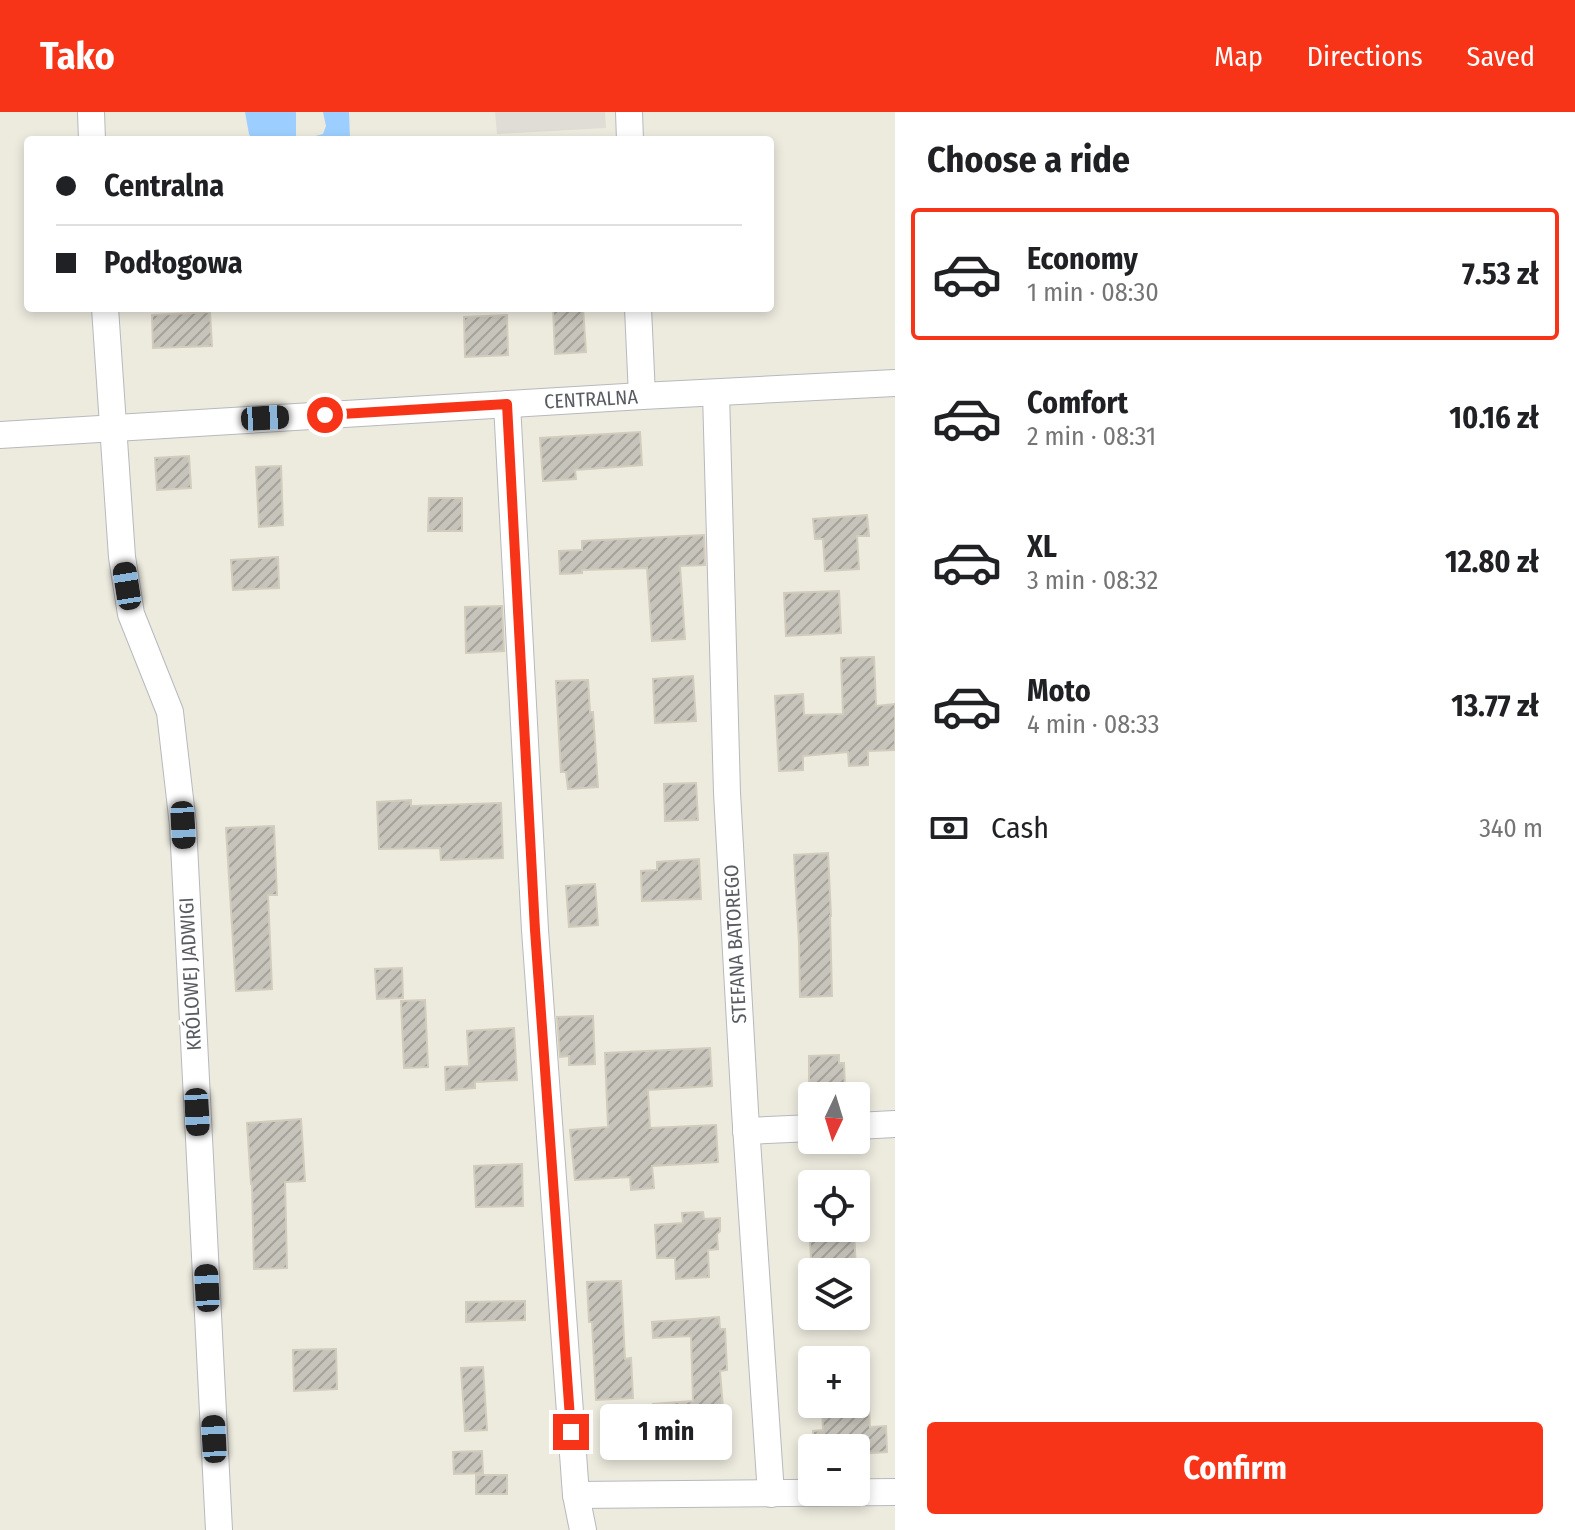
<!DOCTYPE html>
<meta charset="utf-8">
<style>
:root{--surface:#fff;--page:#f6f6f6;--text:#202124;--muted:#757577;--line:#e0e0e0;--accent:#f83418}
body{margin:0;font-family:"Fira Sans Condensed",sans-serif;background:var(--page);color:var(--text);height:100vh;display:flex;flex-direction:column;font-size:30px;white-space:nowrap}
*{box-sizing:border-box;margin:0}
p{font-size:26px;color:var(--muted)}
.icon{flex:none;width:44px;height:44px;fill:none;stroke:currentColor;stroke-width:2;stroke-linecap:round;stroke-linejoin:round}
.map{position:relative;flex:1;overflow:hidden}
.panel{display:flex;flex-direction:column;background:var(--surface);width:680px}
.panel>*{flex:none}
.top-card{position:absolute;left:24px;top:24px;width:750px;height:176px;border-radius:8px;box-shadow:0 4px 12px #0003;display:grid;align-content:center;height:176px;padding:0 32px;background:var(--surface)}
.needle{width:52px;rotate:184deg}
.tools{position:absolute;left:798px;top:970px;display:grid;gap:16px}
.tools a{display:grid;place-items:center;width:72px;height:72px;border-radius:8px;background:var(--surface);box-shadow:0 4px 12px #0003;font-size:40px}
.end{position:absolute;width:36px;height:36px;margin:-18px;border:10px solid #f83418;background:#fff;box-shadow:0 0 0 4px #fff}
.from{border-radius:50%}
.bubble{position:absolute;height:56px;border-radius:8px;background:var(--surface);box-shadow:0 4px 12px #0003;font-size:26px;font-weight:700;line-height:56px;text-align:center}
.car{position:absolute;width:24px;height:48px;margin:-24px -12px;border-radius:10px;box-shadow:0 0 6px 2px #0007;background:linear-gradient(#222 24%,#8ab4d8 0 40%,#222 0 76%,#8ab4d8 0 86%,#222 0)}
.top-card b{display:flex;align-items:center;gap:28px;height:76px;font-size:30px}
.top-card b+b{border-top:2px solid var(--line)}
.top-card i{width:20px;height:20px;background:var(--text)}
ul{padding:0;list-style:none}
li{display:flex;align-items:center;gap:24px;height:132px;margin:0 16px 12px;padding:0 16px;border:4px solid transparent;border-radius:8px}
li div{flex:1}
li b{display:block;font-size:30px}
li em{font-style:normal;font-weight:700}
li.current{border-color:var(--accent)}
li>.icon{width:72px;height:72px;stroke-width:1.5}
h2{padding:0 32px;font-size:36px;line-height:96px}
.pay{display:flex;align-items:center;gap:20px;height:88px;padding:0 32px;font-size:30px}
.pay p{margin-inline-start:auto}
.button{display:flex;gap:16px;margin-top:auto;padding:16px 32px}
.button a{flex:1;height:92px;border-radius:8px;background:var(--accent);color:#fff;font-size:32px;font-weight:700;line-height:92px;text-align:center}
header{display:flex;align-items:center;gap:48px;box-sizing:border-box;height:112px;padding:0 40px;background:var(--accent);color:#fff}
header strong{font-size:38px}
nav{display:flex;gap:44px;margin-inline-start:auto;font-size:28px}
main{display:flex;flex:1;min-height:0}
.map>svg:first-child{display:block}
</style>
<header>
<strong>Tako</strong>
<nav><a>Map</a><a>Directions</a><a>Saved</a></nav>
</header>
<main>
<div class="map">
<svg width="895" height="1418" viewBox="0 0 895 1418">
<defs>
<pattern id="building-hatch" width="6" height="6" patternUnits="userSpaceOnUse" patternTransform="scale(2)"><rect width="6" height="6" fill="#c7c4bb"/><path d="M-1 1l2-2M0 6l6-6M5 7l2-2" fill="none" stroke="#a4a29b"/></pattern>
</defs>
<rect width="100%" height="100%" fill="#edeade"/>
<!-- industrial -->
<polygon fill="#e0ddd6" points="495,0 605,0 606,16 497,22"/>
<!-- water -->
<polygon fill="#9ccfff" points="245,0 296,0 296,24 308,26 323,22 326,14 323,0 349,0 350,28 252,28 249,22"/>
<!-- building -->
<g fill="url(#building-hatch)" stroke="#d2ccbc" stroke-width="2">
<polygon points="553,196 583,196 586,240 555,242"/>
<polygon points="210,200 212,234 153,236 152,203"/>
<polygon points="507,203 508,243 465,245 464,205"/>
<polygon points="640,320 642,353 575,358 576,367 543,369 540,326"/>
<polygon points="189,344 191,376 157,378 155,346"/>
<polygon points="281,354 283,413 259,415 256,355"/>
<polygon points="429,386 462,386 462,419 428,419"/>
<polygon points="867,403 869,424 857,424 859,457 825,459 823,427 815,427 813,407"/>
<polygon points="704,423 705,453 680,454 685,527 652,529 647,456 582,458 582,461 560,462 559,439 582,438 582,429"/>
<polygon points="278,445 279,476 233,478 231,448"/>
<polygon points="839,479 841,521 786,524 784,481"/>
<polygon points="502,494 504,539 466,541 465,495"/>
<polygon points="874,545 876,594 895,592 895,638 868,639 868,653 849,654 848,640 803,644 803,658 779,659 775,584 803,582 804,603 843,602 841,546"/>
<polygon points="693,564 696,609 655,611 653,567"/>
<polygon points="588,568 590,600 593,600 598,675 568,677 566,660 561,660 556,569"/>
<polygon points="696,671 698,708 665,709 664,672"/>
<polygon points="411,688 411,694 501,691 503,746 441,748 440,736 379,737 377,690"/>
<polygon points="274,714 277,783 268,783 272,877 236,879 226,716"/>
<polygon points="828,741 831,804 830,804 832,884 800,885 799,830 794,743"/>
<polygon points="699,747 701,787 642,789 641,759 657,758 657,750"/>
<polygon points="595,772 598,813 569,815 566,774"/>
<polygon points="402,856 403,886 377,887 375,857"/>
<polygon points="425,888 428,955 404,956 401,889"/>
<polygon points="593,904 595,952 569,953 569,944 560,945 557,905"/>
<polygon points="514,916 517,968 475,970 475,976 446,978 445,955 469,954 467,919"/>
<polygon points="710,936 712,974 648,978 650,1016 716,1013 718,1050 652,1054 654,1076 631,1078 630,1065 575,1068 570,1018 608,1015 605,941"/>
<polygon points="839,943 839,951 844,951 845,976 809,977 809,944"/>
<polygon points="301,1007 305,1069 285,1070 287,1156 254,1157 252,1072 251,1072 247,1011"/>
<polygon points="522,1052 523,1094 476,1095 474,1054"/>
<polygon points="703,1100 704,1107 720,1106 720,1119 717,1122 718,1137 708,1138 709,1165 676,1167 675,1146 657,1146 655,1113 683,1111 682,1101"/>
<polygon points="809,1116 854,1116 856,1160 812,1160"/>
<polygon points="621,1169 625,1247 631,1246 633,1286 596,1288 592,1210 589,1210 587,1170"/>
<polygon points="525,1189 525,1208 466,1210 466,1190"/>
<polygon points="719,1205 720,1217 725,1217 727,1258 720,1259 724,1308 717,1308 719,1338 677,1340 675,1312 654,1313 653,1292 693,1289 691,1224 653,1226 652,1210"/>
<polygon points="336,1237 337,1277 294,1279 293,1238"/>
<polygon points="483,1255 487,1318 465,1319 461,1256"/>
<polygon points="822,1292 869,1292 870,1315 886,1314 887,1340 856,1342 856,1336 813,1336 813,1319 823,1318"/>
<polygon points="482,1339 483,1361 454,1362 453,1340"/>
<rect x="476" y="1363" width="31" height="19"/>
</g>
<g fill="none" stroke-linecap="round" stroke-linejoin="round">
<defs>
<g id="street">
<polyline points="91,0 92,28"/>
<polyline points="629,0 630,28"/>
<polyline points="105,196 122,445 131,502 170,600 183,713 219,1418"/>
<polyline points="638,196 642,284"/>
<polyline points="716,281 727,681 745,999 771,1382"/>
<polyline points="507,292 535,818 576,1383 583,1418"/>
<polyline points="0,323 642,284 895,271"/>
<polyline points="856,1014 895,1012"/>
<polyline points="746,1019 812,1016"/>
<polyline points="576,1383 895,1380"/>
</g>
</defs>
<!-- street casing -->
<use href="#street" stroke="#b7b9bf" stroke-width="28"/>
<!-- path -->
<polyline stroke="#90c8a2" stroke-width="4" stroke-dasharray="8 4" stroke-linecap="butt" points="308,28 308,27"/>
<!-- street -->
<use href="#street" stroke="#fff" stroke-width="26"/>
</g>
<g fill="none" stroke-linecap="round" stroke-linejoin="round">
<!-- route -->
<polyline stroke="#f83418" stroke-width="10" points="325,303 507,292 535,818 571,1320"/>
</g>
<g text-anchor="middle" stroke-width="6" stroke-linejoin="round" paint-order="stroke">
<!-- street labels -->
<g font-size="20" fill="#585b61" stroke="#fff">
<text transform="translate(591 287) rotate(-3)" y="7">CENTRALNA</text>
<text transform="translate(735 832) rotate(-93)" y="7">STEFANA BATOREGO</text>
<text transform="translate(190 862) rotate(-93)" y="7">KRÓLOWEJ JADWIGI</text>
</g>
</g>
</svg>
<div class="tools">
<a><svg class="needle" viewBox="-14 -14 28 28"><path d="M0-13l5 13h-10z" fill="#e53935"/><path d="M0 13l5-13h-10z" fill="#757577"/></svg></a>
<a><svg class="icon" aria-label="locate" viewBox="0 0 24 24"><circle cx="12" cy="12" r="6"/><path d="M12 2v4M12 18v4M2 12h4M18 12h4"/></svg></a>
<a><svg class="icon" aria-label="layers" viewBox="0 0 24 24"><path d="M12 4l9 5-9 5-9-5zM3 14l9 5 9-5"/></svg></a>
<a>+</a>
<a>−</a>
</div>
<i class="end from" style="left:325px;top:303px"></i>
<i class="end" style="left:571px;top:1320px"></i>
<div class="bubble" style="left:600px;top:1292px;width:132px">1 min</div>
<i class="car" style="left:265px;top:306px;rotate:87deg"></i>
<i class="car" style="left:127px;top:474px;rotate:351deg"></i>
<i class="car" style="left:183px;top:713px;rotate:177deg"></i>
<i class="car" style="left:197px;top:1000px;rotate:177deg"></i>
<i class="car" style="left:207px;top:1176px;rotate:357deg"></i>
<i class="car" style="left:214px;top:1327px;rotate:357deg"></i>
<div class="top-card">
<b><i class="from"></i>Centralna</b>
<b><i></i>Podłogowa</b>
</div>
</div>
<section class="panel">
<h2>Choose a ride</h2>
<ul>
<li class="current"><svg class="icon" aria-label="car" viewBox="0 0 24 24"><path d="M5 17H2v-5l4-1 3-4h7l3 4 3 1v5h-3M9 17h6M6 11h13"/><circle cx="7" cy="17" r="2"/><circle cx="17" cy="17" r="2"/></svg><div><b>Economy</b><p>1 min · 08:30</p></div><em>7.53 zł</em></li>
<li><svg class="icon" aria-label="car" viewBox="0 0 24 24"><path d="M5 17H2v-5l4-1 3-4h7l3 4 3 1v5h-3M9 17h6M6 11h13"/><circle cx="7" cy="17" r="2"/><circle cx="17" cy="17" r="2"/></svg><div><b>Comfort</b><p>2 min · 08:31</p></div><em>10.16 zł</em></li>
<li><svg class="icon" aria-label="car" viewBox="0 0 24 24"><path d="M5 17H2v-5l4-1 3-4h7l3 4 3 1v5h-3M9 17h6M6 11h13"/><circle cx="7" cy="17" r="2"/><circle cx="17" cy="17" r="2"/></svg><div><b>XL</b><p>3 min · 08:32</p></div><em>12.80 zł</em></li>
<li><svg class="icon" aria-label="car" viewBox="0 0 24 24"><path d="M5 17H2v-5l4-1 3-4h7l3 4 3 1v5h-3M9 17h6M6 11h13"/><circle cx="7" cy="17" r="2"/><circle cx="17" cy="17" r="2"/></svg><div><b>Moto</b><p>4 min · 08:33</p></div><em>13.77 zł</em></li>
</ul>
<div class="pay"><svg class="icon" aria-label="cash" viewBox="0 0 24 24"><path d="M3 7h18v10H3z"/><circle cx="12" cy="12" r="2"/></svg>Cash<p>340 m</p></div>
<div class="button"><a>Confirm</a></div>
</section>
</main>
